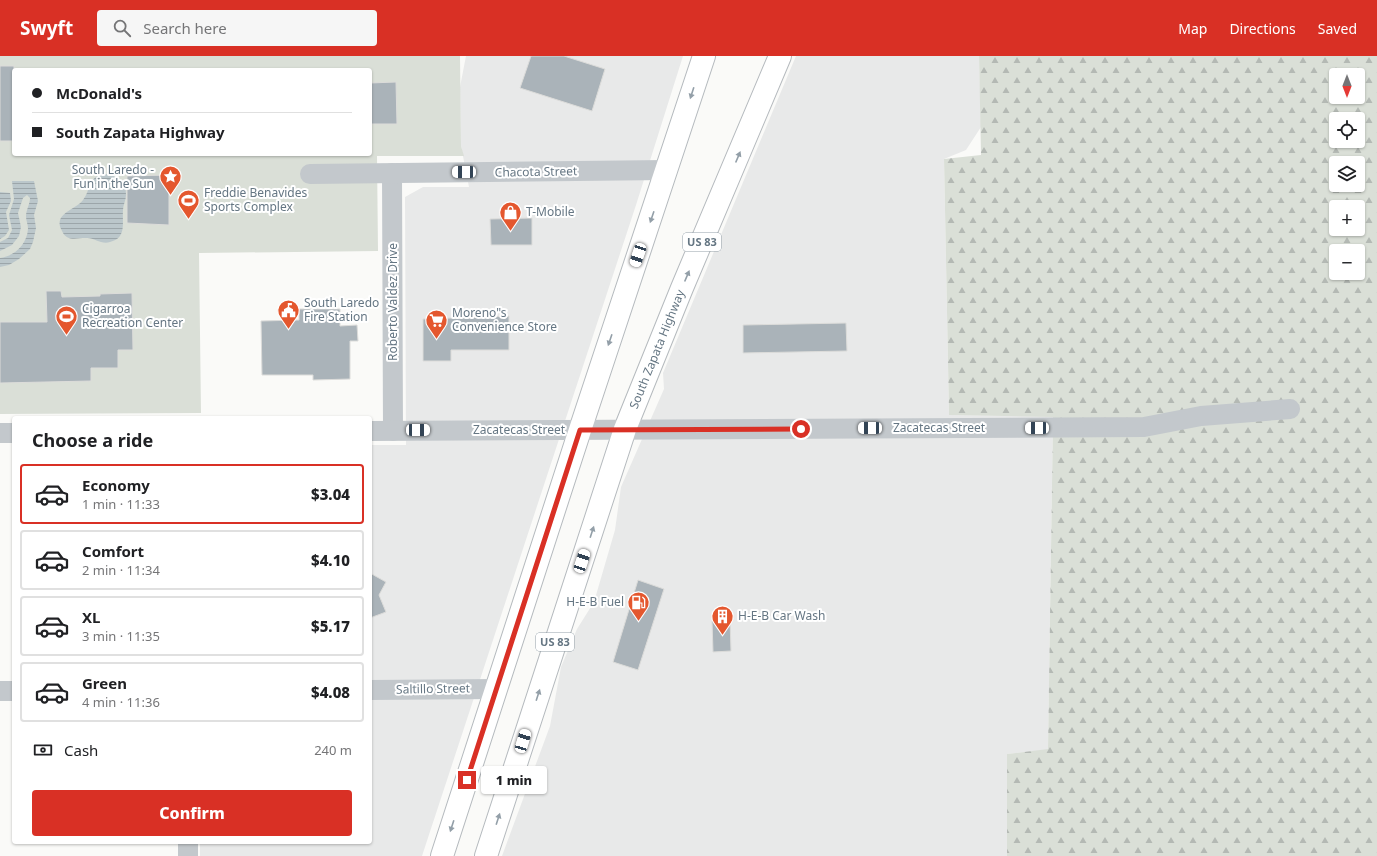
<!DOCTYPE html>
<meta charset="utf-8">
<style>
:root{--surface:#fff;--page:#f6f6f6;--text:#202124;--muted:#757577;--line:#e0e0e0;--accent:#d93025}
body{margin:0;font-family:"Noto Sans",sans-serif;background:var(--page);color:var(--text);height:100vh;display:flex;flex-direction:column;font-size:15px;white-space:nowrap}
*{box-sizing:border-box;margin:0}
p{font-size:13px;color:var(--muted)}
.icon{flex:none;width:22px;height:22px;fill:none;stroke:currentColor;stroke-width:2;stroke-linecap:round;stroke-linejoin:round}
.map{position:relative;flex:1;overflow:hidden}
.panel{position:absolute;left:12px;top:360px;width:360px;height:428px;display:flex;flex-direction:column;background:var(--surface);border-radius:4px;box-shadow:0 1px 3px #0004}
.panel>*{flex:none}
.guide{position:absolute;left:12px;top:12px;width:360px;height:88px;border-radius:4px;box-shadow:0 1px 3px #0004;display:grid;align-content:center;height:88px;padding:0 20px;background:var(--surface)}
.needle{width:26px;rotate:180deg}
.fabs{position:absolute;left:1329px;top:12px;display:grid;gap:8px}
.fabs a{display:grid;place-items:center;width:36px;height:36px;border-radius:4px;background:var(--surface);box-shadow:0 1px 3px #0004;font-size:20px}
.end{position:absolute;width:18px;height:18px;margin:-9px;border:5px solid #d93025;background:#fff;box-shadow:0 0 0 2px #fff}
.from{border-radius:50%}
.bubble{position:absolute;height:28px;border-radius:4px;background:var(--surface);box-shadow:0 1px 3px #0004;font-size:13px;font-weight:800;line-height:28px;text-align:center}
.car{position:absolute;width:12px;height:24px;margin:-12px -6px;border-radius:5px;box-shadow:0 0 3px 1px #0007;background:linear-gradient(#fff 24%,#345 0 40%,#fff 0 76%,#345 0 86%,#fff 0)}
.guide b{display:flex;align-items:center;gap:14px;height:38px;font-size:15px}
.guide b+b{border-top:1px solid var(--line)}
.guide i{width:10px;height:10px;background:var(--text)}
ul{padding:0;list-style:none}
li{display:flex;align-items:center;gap:12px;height:60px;margin:0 8px 6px;padding:0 12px;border:2px solid var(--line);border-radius:4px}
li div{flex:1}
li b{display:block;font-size:15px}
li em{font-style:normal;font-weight:800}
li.on{border-color:var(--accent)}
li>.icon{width:36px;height:36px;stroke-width:1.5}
h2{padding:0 20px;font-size:18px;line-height:48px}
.pay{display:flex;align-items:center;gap:10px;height:44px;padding:0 20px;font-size:15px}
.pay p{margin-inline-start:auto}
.primary-button{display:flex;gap:8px;margin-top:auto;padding:8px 20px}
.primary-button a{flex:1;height:46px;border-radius:4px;background:var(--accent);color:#fff;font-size:16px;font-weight:800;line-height:46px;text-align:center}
header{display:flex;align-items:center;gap:24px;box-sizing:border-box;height:56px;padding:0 20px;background:var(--accent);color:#fff}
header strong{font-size:19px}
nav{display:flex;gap:22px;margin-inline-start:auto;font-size:14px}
.search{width:280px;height:36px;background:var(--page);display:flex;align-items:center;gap:10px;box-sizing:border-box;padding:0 14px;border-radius:4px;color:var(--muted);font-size:15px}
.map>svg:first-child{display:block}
</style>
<header>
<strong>Swyft</strong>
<div class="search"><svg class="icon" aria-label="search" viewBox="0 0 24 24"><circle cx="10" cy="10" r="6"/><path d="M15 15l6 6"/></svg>Search here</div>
<nav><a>Map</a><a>Directions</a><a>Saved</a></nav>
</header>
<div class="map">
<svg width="1377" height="800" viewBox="0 0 1377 800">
<defs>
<pattern id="forest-firs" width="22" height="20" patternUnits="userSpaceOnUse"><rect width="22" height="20" fill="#dadfd7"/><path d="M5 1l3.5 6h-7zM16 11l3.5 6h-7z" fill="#b4b9b4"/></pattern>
<pattern id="water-rules" width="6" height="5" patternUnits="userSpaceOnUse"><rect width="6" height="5" fill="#bbc7cb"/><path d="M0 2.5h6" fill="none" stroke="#9ca6aa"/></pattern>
</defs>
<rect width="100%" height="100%" fill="#fafaf8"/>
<!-- built -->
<g fill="#e8e9e9">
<polygon points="466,0 683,0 636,149 422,800 200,800 200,786 370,786 370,389 406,389 405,141 423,131 469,131 461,90 460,31"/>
<polygon points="796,0 979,0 981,71 966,94 944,103 949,359 1053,360 1048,694 1007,698 1007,800 502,800 550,670 561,611 577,573 594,546 615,474 621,431 664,333 663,317"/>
</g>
<!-- forest -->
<path fill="url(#forest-firs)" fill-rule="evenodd" d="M 979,0 L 1377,0 L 1377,800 L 1007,800 L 1007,698 L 1048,693 L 1053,361 L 949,359 L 944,103 L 981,99 ZM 1336,19 L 1358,19 L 1358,41 L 1336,41 ZM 1336,63 L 1358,63 L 1358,85 L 1336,85 ZM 1336,107 L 1358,107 L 1358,129 L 1336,129 ZM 1336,151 L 1358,151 L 1358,173 L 1336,173 ZM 1336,195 L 1358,195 L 1358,217 L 1336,217 Z"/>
<!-- park -->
<path fill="#dadfd7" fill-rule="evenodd" d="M 0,0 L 460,0 L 461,90 L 464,100 L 377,100 L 378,195 L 199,197 L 201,357 L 0,358 ZM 14,14 L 370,14 L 370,98 L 14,98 Z"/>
<!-- water -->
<g fill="url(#water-rules)">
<path d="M 102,118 C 114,117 127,125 126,139 C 126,144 123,149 123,154 C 122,167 127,182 110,186 C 101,189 94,181 86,182 C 76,182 67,186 62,175 C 52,157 76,154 83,144 C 91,134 87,123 102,118 Z"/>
<path d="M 12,125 L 34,125 L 38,145 L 34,159 L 36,172 L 33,186 L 30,193 L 19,203 L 9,209 L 0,211 L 0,202 C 15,200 27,188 28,173 C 28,168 26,165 26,160 C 26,154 30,148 30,142 L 27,139 L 23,142 L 18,157 L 21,171 L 19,180 L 12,189 L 0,195 L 0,186 L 8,182 L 12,174 L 9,159 L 14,143 Z"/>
<polygon points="0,136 10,137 11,145 6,156 9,174 5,180 0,183"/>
</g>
<!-- building -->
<g fill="#aab3b9" stroke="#dcdcda">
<polygon points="531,0 564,0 605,13 592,55 520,32"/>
<rect x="0" y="10" width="14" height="75"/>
<polygon points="396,26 397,68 370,68 370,27"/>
<polygon points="169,119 169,169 127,167 127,120"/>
<polygon points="532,162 532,189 491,189 490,163"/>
<polygon points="46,235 61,235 62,241 100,240 100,238 132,237 133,294 118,294 118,312 91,312 91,325 0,327 0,266 47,266"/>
<polygon points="299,253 340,253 340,270 357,269 358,285 350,285 350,323 313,324 313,319 262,319 261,265 299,264"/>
<polygon points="509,260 509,294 451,294 451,305 423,305 423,263"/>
<polygon points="846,267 847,295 743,297 743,269"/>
<polygon points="370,517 386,526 379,539 386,556 370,562"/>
<polygon points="638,524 664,533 638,614 613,606"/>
<polygon points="730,564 731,595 713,596 712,565"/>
</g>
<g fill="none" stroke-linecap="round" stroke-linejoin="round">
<defs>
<g id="major">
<polyline points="442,800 580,374 704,0"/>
<path id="s1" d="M 486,800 L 625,373 L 682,232 L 780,0"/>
</g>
</defs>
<!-- major casing -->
<use href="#major" stroke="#b5babe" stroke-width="24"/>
<!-- minor -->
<g stroke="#c3c8cc" stroke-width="20">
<polyline points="392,117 393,375"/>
<polyline points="310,118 667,114"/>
<polyline points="370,375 1144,371 1201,360 1290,353"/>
<polyline points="0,377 14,377"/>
<polyline points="370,634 496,633"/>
<polyline points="0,635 14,635"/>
<polyline points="188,786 188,800"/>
</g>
<!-- major -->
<use href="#major" stroke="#fff" stroke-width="22"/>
</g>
<!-- one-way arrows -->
<defs><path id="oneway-solid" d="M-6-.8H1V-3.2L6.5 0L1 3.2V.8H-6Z"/></defs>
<g fill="#939fa8">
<use href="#oneway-solid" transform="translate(692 37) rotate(108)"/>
<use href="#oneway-solid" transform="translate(738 101) rotate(-67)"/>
<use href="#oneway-solid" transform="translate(652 161) rotate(109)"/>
<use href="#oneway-solid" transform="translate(687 220) rotate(-67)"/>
<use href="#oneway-solid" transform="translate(610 284) rotate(109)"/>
<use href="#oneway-solid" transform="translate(592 476) rotate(-72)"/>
<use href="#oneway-solid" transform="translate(538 639) rotate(-72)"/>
<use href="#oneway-solid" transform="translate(498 763) rotate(-72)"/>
<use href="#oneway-solid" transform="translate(452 770) rotate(108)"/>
</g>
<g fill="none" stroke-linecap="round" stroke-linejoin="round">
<!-- route -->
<polyline stroke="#d93025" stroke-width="5" points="467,724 580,374 801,373"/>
</g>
<!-- icons -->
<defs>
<symbol id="sight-pin" viewBox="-11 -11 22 30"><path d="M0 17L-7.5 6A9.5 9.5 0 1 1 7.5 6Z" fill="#e4572e" stroke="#fff"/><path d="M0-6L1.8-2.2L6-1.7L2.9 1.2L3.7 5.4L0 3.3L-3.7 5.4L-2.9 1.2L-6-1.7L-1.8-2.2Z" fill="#fff"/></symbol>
<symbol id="stadium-pin" viewBox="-11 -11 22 30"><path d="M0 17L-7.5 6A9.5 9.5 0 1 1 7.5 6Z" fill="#e4572e" stroke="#fff"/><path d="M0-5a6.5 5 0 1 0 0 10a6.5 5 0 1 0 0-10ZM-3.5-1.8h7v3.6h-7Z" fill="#fff"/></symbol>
<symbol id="shop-pin" viewBox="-11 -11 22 30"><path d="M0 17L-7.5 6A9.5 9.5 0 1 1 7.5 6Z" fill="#e4572e" stroke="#fff"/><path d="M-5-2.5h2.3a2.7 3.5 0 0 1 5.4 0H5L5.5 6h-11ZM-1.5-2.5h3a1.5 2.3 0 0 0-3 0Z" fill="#fff"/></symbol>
<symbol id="civic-pin" viewBox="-11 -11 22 30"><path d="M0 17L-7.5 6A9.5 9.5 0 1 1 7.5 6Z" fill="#e4572e" stroke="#fff"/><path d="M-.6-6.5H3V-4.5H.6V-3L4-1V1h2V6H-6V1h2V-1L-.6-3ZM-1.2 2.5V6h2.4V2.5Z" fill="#fff"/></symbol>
<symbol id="supermarket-pin" viewBox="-11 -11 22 30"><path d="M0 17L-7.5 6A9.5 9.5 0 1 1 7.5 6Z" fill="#e4572e" stroke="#fff"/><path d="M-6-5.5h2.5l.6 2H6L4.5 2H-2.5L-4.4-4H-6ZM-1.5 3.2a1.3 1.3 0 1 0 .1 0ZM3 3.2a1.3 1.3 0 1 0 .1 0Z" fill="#fff"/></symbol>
<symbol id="fuel-pin" viewBox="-11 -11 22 30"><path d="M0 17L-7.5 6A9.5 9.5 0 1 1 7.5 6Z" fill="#e4572e" stroke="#fff"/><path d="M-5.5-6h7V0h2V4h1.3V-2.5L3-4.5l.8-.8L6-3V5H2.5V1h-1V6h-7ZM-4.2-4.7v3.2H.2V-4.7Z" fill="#fff"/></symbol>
<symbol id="building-pin" viewBox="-11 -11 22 30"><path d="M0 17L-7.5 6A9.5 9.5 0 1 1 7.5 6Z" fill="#e4572e" stroke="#fff"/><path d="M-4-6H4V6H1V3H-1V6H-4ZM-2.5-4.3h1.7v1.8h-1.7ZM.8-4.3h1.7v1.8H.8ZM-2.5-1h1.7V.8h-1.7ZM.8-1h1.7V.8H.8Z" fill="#fff"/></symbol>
</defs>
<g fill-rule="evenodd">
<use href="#sight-pin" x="158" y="108" width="25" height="34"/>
<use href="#stadium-pin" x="176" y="132" width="25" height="34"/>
<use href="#shop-pin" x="498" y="144" width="25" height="34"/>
<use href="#civic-pin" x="276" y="242" width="25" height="34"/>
<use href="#stadium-pin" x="54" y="248" width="25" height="34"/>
<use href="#supermarket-pin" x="424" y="252" width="25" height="34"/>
<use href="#fuel-pin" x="626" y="534" width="25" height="34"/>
<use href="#building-pin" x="710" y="548" width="25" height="34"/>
</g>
<g text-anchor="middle" stroke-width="4" stroke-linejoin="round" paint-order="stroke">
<!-- shield labels -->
<g fill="#fff" stroke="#939fa8" stroke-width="1">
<rect x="683" y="177" width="38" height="18" rx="3"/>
<rect x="536" y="577" width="38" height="18" rx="3"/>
</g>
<g font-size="11" font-weight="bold" fill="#657683">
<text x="702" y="190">US 83</text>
<text x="555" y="590">US 83</text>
</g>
<!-- poi labels -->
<g font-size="12" fill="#657683" stroke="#fff" text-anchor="start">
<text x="154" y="118" text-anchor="end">South Laredo -<tspan x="154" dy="14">Fun in the Sun</tspan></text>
<text x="204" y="141">Freddie Benavides<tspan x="204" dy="14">Sports Complex</tspan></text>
<text x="526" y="160">T-Mobile</text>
<text x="304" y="251">South Laredo<tspan x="304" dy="14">Fire Station</tspan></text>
<text x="82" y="257">Cigarroa<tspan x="82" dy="14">Recreation Center</tspan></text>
<text x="452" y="261">Moreno"s<tspan x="452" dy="14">Convenience Store</tspan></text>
<text x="624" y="550" text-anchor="end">H-E-B Fuel</text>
<text x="738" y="564">H-E-B Car Wash</text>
</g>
<!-- street labels -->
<g font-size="12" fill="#657683" stroke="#fff">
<text transform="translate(536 116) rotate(-1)" y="4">Chacota Street</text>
<text transform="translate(393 246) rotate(-90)" y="4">Roberto Valdez Drive</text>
<text dy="4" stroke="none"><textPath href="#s1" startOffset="535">South Zapata Highway</textPath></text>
<text x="939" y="376">Zacatecas Street</text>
<text x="519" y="378">Zacatecas Street</text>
<text transform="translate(433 633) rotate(-1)" y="4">Saltillo Street</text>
</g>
</g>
</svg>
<div class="fabs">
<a><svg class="needle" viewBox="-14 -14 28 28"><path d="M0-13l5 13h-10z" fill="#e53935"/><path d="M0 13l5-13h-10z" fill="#757577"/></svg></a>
<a><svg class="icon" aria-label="locate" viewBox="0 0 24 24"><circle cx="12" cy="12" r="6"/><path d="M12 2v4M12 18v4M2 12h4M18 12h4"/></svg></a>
<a><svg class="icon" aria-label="layers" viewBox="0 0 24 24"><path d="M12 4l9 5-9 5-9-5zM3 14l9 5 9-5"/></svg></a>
<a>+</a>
<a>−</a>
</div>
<i class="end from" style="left:801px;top:373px"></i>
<i class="end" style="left:467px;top:724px"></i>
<div class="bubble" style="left:481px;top:710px;width:66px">1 min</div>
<i class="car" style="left:464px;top:116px;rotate:270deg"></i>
<i class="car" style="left:638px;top:199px;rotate:199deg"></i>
<i class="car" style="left:870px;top:372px;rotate:270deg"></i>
<i class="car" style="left:1037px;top:372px;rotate:270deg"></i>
<i class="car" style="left:418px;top:374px;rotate:90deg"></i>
<i class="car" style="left:582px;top:505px;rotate:18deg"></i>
<i class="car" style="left:523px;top:685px;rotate:17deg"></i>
<div class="guide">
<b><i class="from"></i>McDonald's</b>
<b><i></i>South Zapata Highway</b>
</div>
<section class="panel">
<h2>Choose a ride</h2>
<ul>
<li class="on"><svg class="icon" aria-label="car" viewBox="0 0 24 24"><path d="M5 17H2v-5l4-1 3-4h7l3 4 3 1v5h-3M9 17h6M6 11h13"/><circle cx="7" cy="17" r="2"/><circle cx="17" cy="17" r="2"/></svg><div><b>Economy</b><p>1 min · 11:33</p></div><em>$3.04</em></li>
<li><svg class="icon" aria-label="car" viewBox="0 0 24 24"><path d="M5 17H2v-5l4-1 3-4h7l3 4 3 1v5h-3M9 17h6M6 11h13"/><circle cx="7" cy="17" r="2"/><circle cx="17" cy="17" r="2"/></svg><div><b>Comfort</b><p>2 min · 11:34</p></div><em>$4.10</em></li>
<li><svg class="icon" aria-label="car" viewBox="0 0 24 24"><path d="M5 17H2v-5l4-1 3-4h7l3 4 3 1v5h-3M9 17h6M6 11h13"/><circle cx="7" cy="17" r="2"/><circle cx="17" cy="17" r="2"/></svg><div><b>XL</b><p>3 min · 11:35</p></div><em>$5.17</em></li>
<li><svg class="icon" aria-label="car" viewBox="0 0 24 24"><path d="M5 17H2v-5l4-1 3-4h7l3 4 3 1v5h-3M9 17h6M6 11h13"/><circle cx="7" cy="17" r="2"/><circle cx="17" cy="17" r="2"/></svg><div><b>Green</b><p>4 min · 11:36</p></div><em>$4.08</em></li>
</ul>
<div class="pay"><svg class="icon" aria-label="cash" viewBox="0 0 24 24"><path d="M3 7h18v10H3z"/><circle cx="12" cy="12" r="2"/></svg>Cash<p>240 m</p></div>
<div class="primary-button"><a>Confirm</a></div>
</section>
</div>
